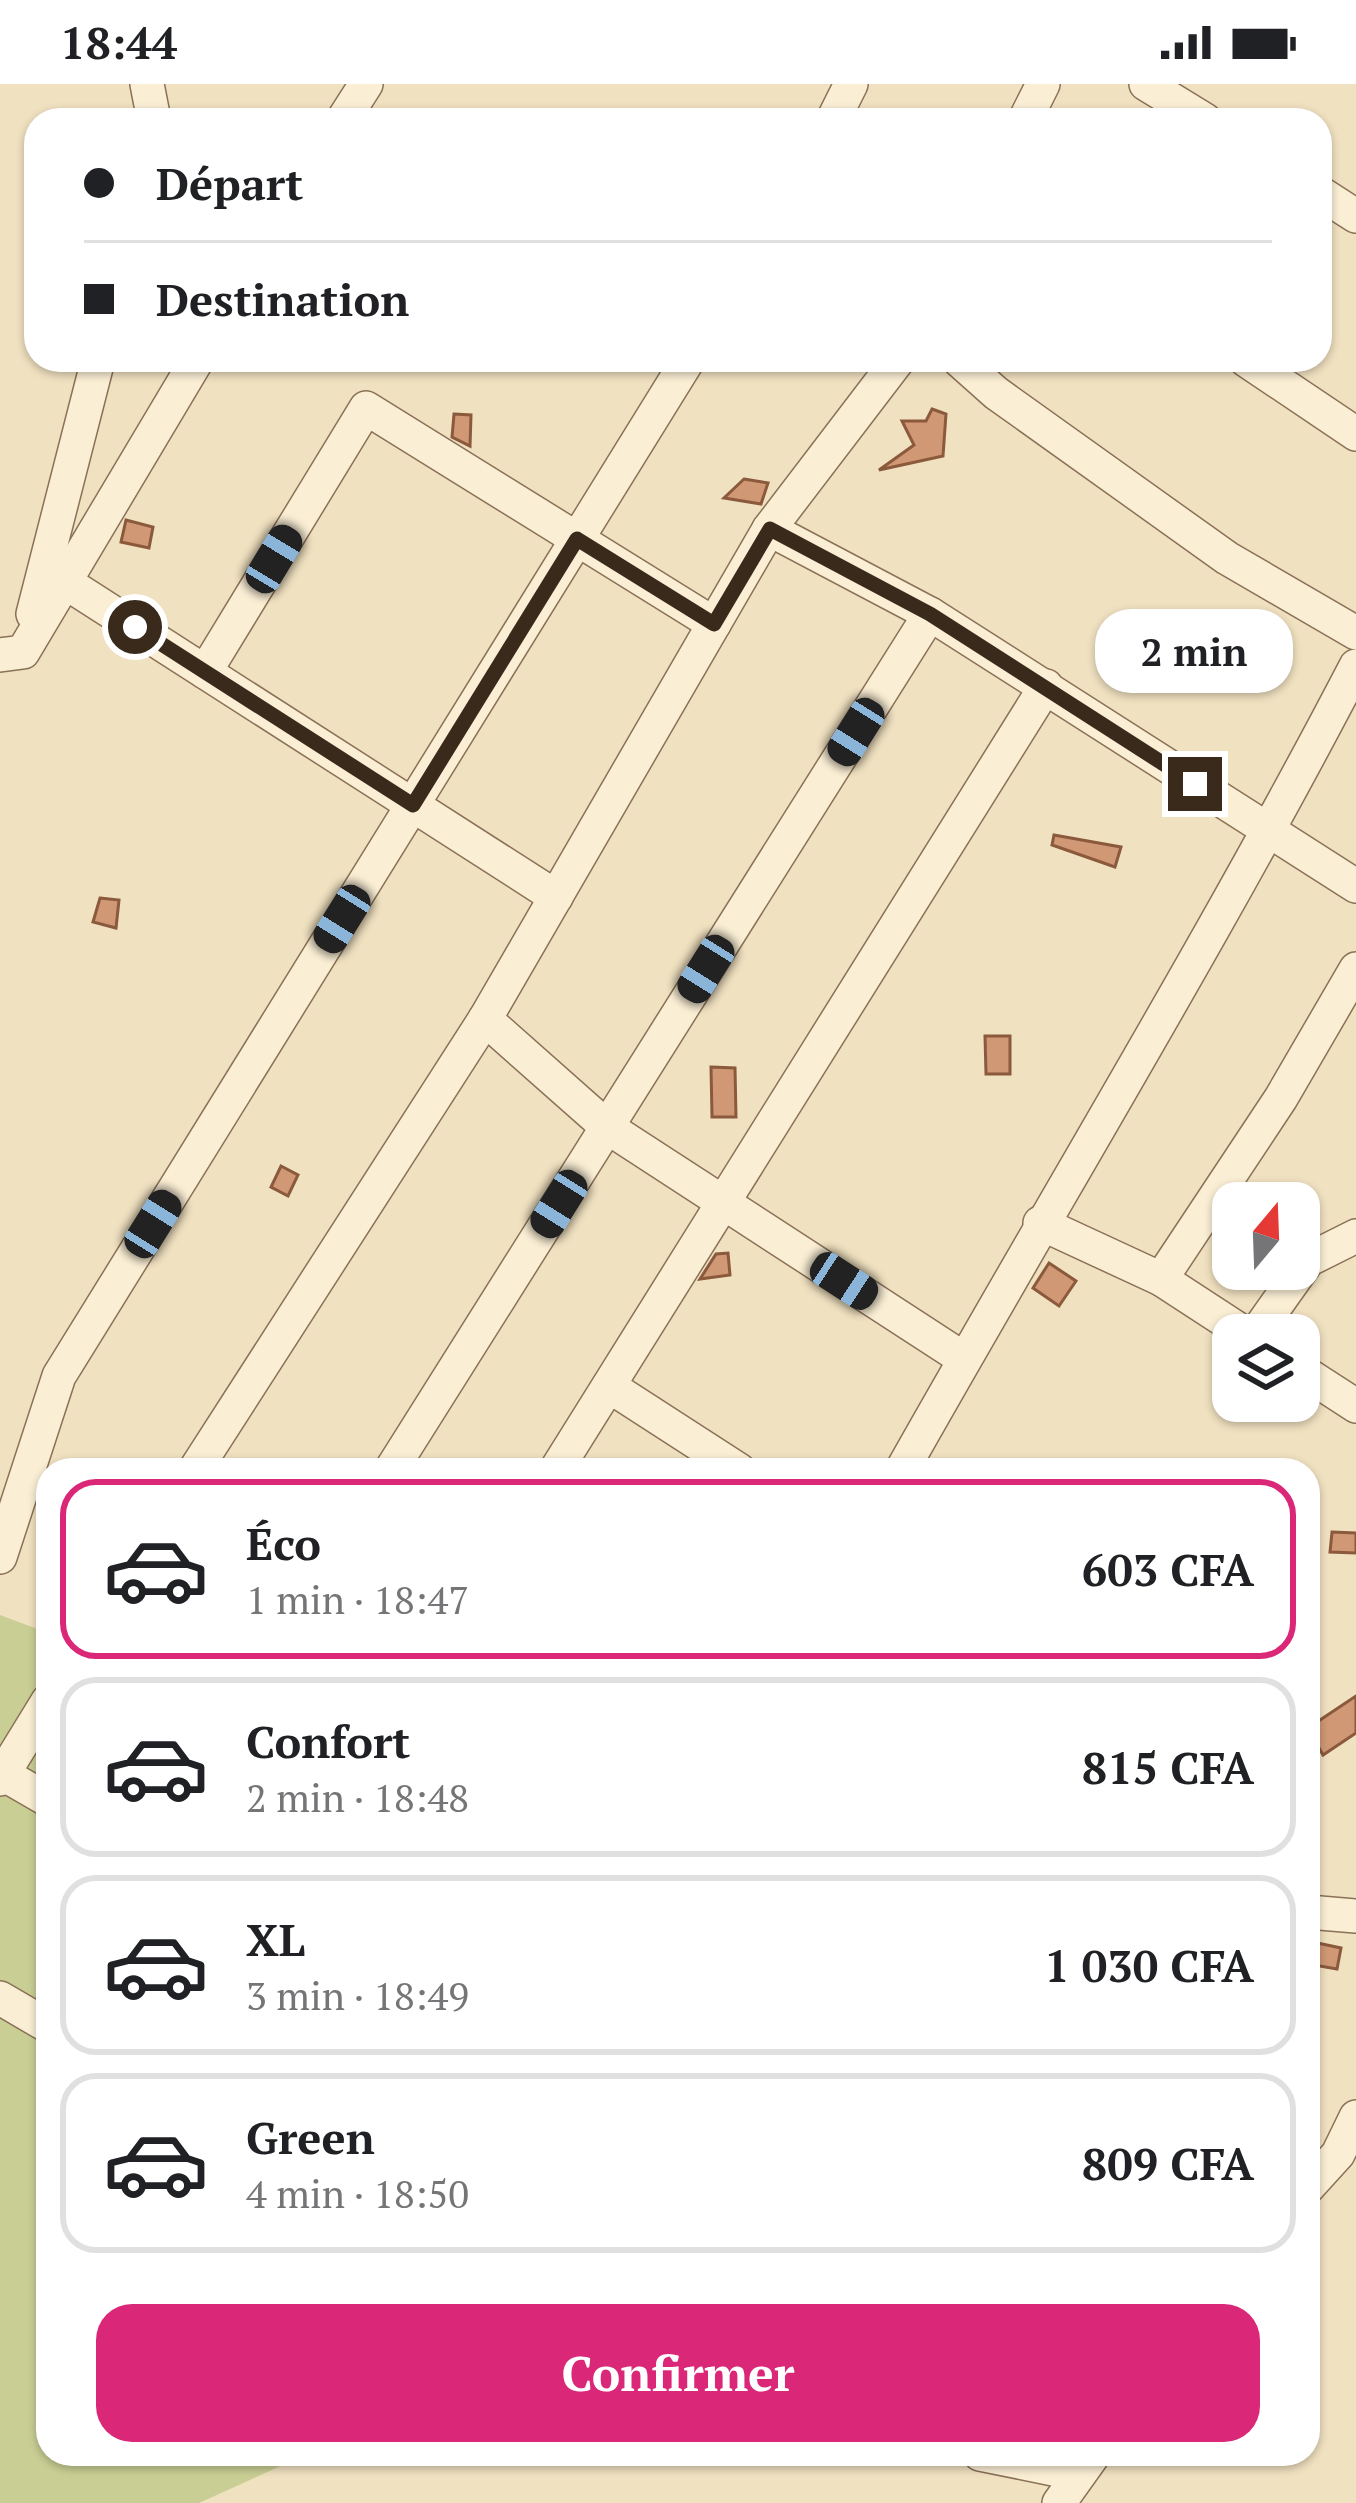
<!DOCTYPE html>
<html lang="fr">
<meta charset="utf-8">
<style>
:root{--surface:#fff;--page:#f6f6f6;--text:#202124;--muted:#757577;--line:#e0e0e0;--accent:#db2777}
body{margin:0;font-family:"PT Serif",serif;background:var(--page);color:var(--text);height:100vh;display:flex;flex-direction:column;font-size:45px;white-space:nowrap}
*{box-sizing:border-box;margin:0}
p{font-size:39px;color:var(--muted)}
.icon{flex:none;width:66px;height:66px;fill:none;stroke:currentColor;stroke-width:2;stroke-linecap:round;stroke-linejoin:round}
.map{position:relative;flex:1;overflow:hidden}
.panel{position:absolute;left:36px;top:1374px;width:1284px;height:1008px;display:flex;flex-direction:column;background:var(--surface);border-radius:36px;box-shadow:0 3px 9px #0004}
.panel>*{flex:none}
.guide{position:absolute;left:24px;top:24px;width:1308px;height:264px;border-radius:36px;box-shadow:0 3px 9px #0004;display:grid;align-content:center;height:264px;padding:0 60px;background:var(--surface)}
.needle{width:78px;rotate:19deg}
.tools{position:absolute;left:1212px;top:1098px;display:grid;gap:24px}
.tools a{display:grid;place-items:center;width:108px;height:108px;border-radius:24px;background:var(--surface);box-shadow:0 3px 9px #0004;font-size:60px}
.end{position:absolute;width:54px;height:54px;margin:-27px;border:15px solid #392a1c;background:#fff;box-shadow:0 0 0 6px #fff}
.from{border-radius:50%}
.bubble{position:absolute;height:84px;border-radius:36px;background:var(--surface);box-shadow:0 3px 9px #0004;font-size:39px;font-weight:600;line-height:84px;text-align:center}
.car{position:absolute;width:36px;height:72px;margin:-36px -18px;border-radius:15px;box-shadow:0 0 9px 3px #0007;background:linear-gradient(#222 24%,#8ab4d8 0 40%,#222 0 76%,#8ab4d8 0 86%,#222 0)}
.guide b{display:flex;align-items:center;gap:42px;height:114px;font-size:45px}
.guide b+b{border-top:3px solid var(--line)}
.guide i{width:30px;height:30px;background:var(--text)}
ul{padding:21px 0 0;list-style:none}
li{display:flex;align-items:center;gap:36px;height:180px;margin:0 24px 18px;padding:0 36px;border:6px solid var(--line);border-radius:36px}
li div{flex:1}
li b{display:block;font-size:45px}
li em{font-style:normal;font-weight:600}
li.current{border-color:var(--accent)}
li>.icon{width:108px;height:108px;stroke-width:1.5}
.primary-button{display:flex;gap:24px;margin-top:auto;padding:24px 60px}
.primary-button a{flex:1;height:138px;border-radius:36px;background:var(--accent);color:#fff;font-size:48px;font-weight:600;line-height:138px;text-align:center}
.status{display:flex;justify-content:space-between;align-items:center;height:84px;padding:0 60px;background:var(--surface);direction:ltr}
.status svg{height:33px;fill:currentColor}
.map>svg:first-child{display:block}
</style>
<div class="status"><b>18:44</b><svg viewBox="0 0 49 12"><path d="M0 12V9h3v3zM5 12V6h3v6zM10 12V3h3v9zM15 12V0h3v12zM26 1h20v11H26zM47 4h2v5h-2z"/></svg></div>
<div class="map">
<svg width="1356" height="2419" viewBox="0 0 1356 2419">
<rect width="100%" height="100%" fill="#f0e1c0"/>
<!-- green -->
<polygon fill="#c9cf94" points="0,1531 48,1549 48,2370 307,2370 199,2419 0,2419"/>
<!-- building -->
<g fill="#d09874" stroke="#8b593c" stroke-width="3">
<polygon points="932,325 946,330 943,372 879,386 914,361 902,337 926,337"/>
<polygon points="454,330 471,331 470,362 452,353"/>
<polygon points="744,395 768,399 761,420 724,414"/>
<polygon points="126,436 153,443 149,464 121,458"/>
<polygon points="1054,751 1121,763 1115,783 1052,761"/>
<polygon points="100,814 119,816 116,844 93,838"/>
<polygon points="985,952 1010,952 1010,990 986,990"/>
<polygon points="711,983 735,984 736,1033 712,1033"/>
<polygon points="281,1082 298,1091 288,1112 271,1103"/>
<polygon points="728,1169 730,1191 700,1195 716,1170"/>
<polygon points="1049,1179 1076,1197 1059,1222 1033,1204"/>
<polygon points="1332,1448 1356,1449 1356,1469 1330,1468"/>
<polygon points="1356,1612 1356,1649 1323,1671 1308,1644"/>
<polygon points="1308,1857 1341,1864 1337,1885 1308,1880"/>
</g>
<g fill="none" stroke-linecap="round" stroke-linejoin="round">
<defs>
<g id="minor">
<polyline points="147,0 154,36"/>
<polyline points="1146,0 1205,36"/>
<polyline points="343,36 366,0"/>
<polyline points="833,36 851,0"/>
<polyline points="1025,36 1043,0"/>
<polyline points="1320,109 1356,132"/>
<polyline points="959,276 996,309 1227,474 1356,549"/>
<polyline points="1246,276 1356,350"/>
<polyline points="769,445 930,530 1356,802"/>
<polyline points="65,498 556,813"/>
<polyline points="33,530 98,276"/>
<polyline points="0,571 23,568 197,276"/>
<polyline points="205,588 366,324 714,540"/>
<polyline points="485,935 607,1043 964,1275"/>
<polyline points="1040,1139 1161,1195 1247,1251"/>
<polyline points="1161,1195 1281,1014 1356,885"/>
<polyline points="1255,1251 1308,1176 1356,1152"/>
<polyline points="1299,1285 1356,1322"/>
<polyline points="609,1302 739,1386"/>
<polyline points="195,1386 485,935 769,445 898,276"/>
<polyline points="391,1386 930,530"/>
<polyline points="556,1386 1046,602"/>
<path d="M 902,1386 C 1053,1118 1214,855 1356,582"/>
<polyline points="0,1473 59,1292 688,276"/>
<polyline points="3,1690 48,1716"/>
<polyline points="0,1695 48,1617"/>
<polyline points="1308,1828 1356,1832"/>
<polyline points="0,1914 48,1942"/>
<polyline points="1308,2103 1338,2070 1356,2033"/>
<polyline points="980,2370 1078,2390"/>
<polyline points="1059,2419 1094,2370"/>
</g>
</defs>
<!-- minor casing -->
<use href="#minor" stroke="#8a7157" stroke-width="36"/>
<!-- minor -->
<use href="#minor" stroke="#faeed4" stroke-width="33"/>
</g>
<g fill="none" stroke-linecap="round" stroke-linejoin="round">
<!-- route -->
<polyline stroke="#392a1c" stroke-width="15" points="135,543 413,721 577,455 714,540 770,445 930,530 1195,700"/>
</g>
</svg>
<div class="tools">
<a><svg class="needle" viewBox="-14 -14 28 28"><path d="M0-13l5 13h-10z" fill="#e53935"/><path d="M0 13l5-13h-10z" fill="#757577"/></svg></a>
<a><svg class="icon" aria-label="layers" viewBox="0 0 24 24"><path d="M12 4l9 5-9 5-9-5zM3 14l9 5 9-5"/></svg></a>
</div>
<i class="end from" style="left:135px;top:543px"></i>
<i class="end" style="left:1195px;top:700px"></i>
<div class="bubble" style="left:1095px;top:525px;width:198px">2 min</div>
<i class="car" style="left:274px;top:475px;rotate:31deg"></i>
<i class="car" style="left:856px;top:648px;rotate:212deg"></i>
<i class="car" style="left:342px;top:835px;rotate:212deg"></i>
<i class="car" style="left:706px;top:885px;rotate:212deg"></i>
<i class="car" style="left:559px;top:1120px;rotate:212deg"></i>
<i class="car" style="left:153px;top:1140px;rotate:32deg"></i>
<i class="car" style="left:844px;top:1197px;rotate:123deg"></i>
<div class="guide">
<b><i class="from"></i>Départ</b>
<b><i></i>Destination</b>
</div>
<section class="panel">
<ul>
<li class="current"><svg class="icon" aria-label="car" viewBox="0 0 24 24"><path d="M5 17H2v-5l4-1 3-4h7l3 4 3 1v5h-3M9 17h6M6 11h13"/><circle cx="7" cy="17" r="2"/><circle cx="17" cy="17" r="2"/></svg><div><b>Éco</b><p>1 min · 18:47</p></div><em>603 CFA</em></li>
<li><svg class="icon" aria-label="car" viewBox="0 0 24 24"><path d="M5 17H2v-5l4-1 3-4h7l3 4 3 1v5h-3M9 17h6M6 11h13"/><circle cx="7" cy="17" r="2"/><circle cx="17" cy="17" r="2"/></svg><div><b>Confort</b><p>2 min · 18:48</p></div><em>815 CFA</em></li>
<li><svg class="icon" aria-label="car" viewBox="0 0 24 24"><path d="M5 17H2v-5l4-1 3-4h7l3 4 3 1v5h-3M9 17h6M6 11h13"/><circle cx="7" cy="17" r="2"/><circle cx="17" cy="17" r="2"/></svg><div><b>XL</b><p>3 min · 18:49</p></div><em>1 030 CFA</em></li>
<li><svg class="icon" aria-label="car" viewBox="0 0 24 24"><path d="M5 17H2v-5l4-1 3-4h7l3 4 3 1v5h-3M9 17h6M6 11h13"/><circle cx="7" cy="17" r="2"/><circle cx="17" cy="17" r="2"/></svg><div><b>Green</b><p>4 min · 18:50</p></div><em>809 CFA</em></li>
</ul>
<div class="primary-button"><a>Confirmer</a></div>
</section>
</div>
